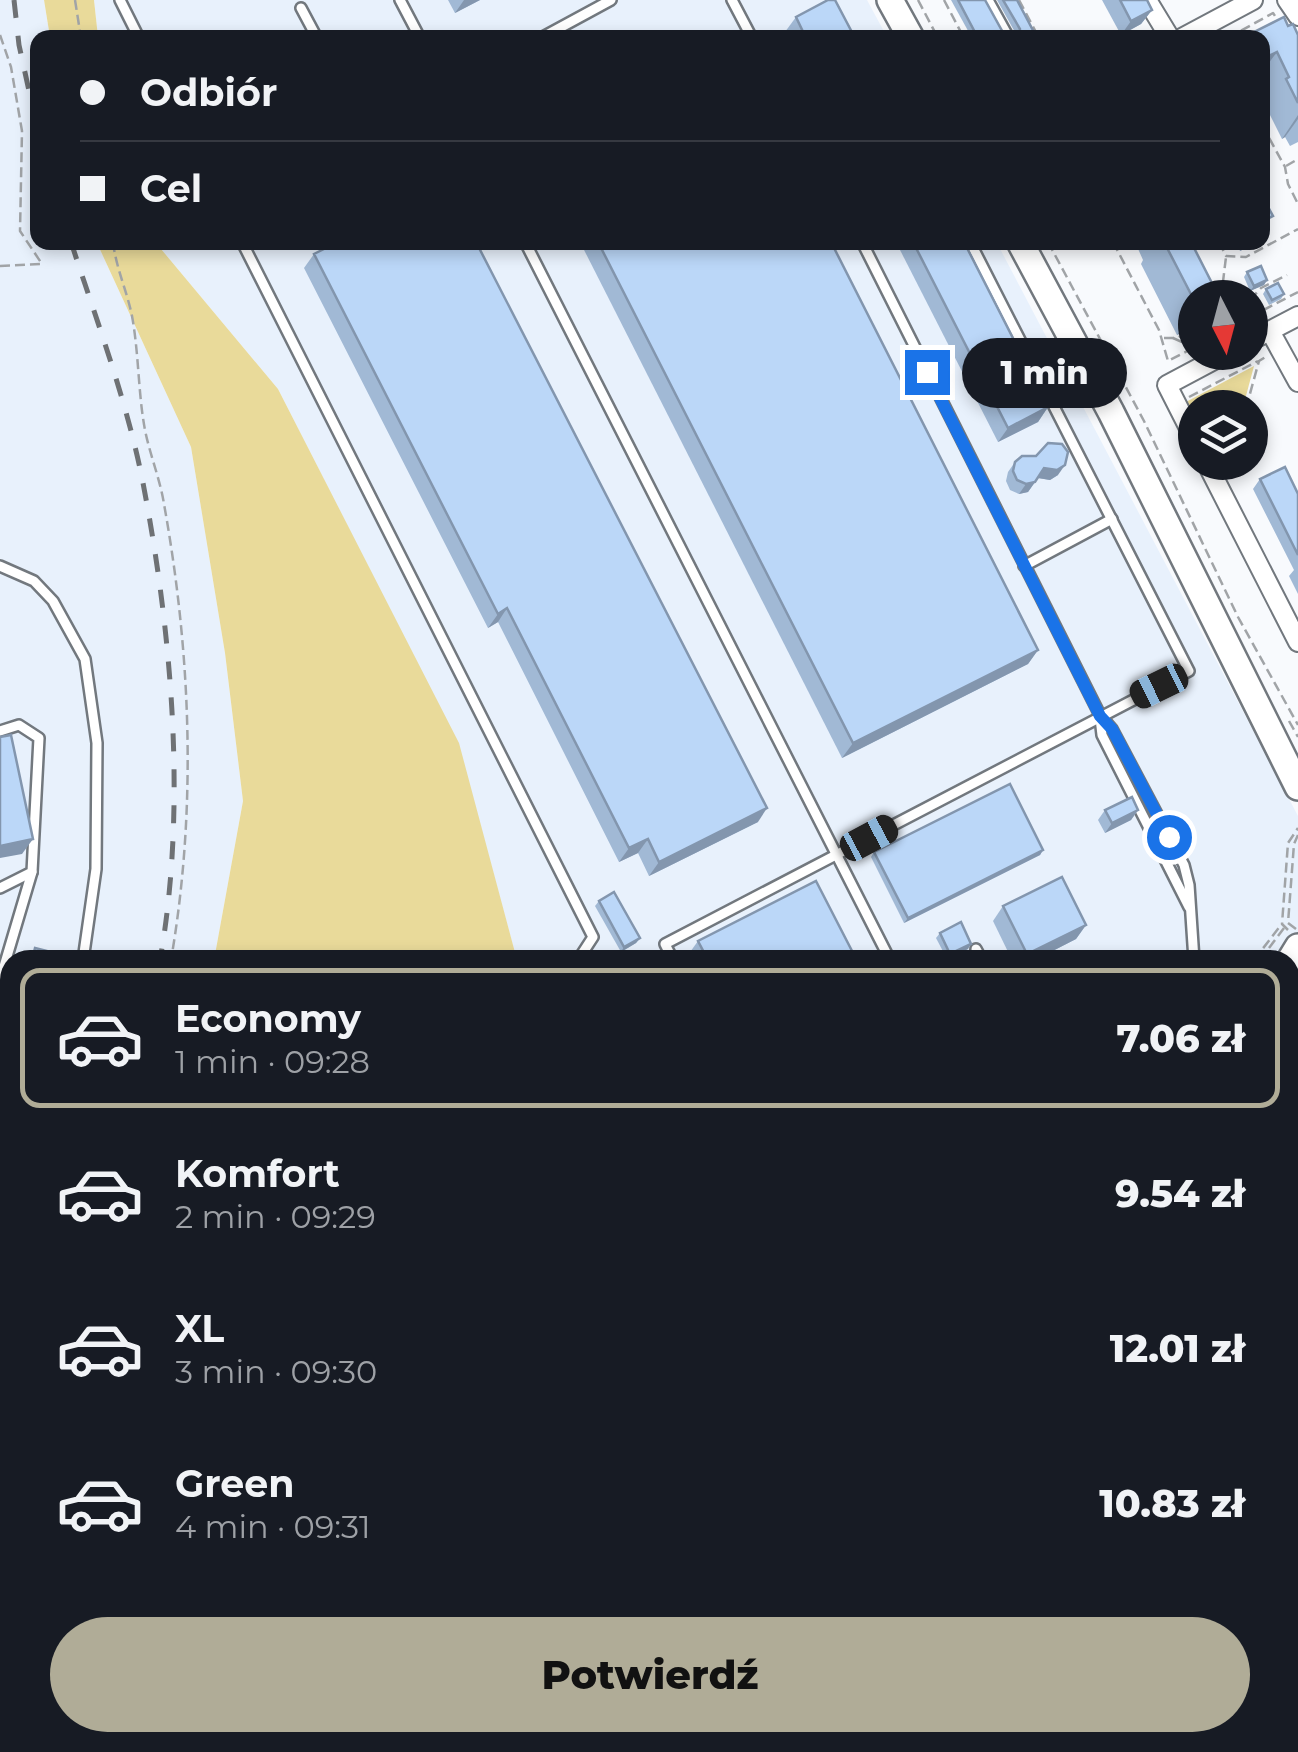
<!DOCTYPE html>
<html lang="pl">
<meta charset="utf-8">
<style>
:root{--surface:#171b24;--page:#242831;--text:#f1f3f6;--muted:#9ea1a6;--line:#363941;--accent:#b0ac97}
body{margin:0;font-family:Montserrat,sans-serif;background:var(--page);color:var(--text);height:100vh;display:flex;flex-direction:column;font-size:38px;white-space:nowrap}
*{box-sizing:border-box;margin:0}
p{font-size:32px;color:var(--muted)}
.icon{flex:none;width:55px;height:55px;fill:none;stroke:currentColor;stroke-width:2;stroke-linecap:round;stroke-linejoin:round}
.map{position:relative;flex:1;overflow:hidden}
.details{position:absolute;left:0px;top:950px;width:1300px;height:802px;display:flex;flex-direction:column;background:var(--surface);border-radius:30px 30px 0 0;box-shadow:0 5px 15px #0003}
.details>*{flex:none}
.hud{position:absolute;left:30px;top:30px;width:1240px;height:220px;border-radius:20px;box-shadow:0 5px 15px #0003;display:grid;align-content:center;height:220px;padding:0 50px;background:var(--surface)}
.needle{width:65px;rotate:174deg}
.buttons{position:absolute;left:1178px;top:280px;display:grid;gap:20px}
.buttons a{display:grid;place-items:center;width:90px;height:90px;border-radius:50%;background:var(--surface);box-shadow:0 5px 15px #0003;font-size:50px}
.end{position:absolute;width:45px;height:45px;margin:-22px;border:12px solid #1a73e8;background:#fff;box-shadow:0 0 0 5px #fff}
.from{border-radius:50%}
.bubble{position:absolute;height:70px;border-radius:35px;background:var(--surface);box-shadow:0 5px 15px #0003;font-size:32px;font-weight:800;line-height:70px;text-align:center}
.car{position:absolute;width:30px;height:60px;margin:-30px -15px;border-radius:12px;box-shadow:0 0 8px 2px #0007;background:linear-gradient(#222 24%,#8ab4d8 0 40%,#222 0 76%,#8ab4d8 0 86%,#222 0)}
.hud b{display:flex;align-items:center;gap:35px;height:95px;font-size:38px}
.hud b+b{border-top:2px solid var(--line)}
.hud i{width:25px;height:25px;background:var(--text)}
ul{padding:18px 0 0;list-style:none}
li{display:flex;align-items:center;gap:30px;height:140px;margin:0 20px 15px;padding:0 30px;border:5px solid transparent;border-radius:20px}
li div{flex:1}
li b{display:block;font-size:38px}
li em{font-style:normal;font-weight:800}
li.on{border-color:var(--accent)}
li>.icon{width:90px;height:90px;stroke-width:1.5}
.button{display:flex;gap:20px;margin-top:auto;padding:20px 50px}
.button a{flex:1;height:115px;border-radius:60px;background:var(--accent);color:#111;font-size:40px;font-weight:800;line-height:115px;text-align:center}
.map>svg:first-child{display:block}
</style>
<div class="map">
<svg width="1298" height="1752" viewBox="0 0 1298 1752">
<rect width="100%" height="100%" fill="#f8fafd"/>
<!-- built -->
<g fill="#e8f1fc">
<polygon points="0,0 44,0 50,37 38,38 38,242 97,243 191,447 225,653 243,801 214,960 10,960 10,1492 0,1509"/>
<polygon points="94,0 867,0 887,37 98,38"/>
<polygon points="156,243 997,243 1298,816 1298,977 1290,986 1290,960 517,960 458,743 278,389"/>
</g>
<!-- green -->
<g fill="#e9da9a">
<polygon points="44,0 94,0 98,37 50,37"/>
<polygon points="97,243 156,243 278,389 459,743 517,960 214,960 243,801 225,653 191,447"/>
<polygon points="1254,366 1243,407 1195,408 1195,426 1184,403"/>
<polygon points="10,1492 10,1742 29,1743 21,1752 0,1752 0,1509"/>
</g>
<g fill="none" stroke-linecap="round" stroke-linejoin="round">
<defs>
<g id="lane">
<polyline points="120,0 139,38"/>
<polyline points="400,0 420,38"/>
<polyline points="732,0 752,38"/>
<polyline points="988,0 1009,38"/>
<polyline points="301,8 317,38"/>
<polyline points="541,38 611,0"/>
<polyline points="242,242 593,937 578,960"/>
<polyline points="525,242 890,960"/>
<polyline points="862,242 1100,715 1112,729 1184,865 1189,885 1194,960"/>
<polyline points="0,566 34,581 53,601 85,659 97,743 96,869 83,960"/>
<polyline points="1024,566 1112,519"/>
<polyline points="1100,718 1102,735 1189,907"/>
<polyline points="0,731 19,725 39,738 32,872 0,888"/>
<polyline points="976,949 982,960"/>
<polyline points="673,960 665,944 1189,671 970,242"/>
<polyline points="0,980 32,872"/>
<polyline points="0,1256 10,1229"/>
<polyline points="243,1742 246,1752"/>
<polyline points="791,1742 796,1752"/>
</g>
<g id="street">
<polyline points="1147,0 1170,38"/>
<polyline points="1287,0 1298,16"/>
<polyline points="1182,38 1253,0"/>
<polyline points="1270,331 1298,382"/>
<polyline points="1250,341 1298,316"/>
<polyline points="1195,440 1167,385 1229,352"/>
<polyline points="1206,462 1298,642"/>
</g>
<g id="secondary">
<polyline points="890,0 911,38"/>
<polyline points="1020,242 1111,412 1298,787"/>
<polyline points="1290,960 1298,947"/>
<polyline points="736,1752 750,1742"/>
</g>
</defs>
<!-- lane casing -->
<use href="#lane" stroke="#72787e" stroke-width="14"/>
<!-- street casing -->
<use href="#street" stroke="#72787e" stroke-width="22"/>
<!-- secondary casing -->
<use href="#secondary" stroke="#72787e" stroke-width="30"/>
<!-- path -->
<g stroke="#a1a4a7" stroke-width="2.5" stroke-dasharray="10 5" stroke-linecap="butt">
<polyline points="75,0 81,38"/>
<polyline points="918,0 938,38"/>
<polyline points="944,0 964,38"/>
<polyline points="1019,0 1039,38"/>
<polyline points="0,35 11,67 22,131 20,231 42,264"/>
<polyline points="1228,38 1273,13 1277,19"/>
<polyline points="1262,125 1285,167 1288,184 1298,204"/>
<polyline points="1286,166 1298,159"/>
<path d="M 113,242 C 116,268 127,291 132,316 C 139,354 138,393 145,430 C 150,455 160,479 164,504 C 191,654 197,809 171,960"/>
<polyline points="1048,242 1144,421 1238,617 1298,725"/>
<polyline points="1113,242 1159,330 1168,361 1195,347"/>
<polyline points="1219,242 1226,256 1246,257 1298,229"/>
<polyline points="0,266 41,264"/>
<polyline points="1221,298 1226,257"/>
<polyline points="1250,300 1261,288 1287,275"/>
<polyline points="1250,317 1298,292"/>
<polyline points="1164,338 1177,338 1195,329"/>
<polyline points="1173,338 1193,347"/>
<polyline points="1189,397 1258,361"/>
<polyline points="1246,408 1259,361 1267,356"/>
<polyline points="1289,721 1298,737"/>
<polyline points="1296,929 1288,923 1294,844 1298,835"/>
<polyline points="1288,930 1282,924 1288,843 1298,828"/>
<polyline points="1254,960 1281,925"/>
<polyline points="1260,960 1284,928"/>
<polyline points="0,1484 10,1466"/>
<polyline points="430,1742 434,1752"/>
</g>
<!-- lane -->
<use href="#lane" stroke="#fff" stroke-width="9"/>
<!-- street -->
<use href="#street" stroke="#fff" stroke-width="18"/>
<!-- secondary -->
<use href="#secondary" stroke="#fff" stroke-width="25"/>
<!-- rail -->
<g stroke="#6e7174" stroke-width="5" stroke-dasharray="18 18" stroke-linecap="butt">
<polyline points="14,0 19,45 38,132"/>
<path d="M 71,242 C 97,322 127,401 143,483 C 172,634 187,808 160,960"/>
<polyline points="0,1444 10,1427"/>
</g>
</g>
<!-- wall -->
<g fill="#a1b9d5">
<polygon points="448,0 480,0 455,13"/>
<polygon points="951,0 985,0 1006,38 972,38"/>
<polygon points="997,0 1017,0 1037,38 1016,38 1016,34"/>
<polygon points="1102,0 1147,0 1152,10 1141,24 1121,35"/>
<polygon points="796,17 855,38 788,38 785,32"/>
<polygon points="1298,35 1298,142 1290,146 1285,137 1282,139 1266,107 1268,104 1262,92 1262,38"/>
<polygon points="332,242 476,242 758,822 649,876 638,853 619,862 498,622 488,628 304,268 314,254 329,247"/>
<polygon points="580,242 831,242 1038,650 1028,664 842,758"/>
<polygon points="903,242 964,242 1048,407 1038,422 998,442 899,248"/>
<polygon points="1135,242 1191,242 1195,321 1189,329 1177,335 1141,264 1143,260"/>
<polygon points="1236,242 1254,242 1252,245 1240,251"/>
<polygon points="1247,272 1267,280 1264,285 1250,291 1244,277"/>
<polygon points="1266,289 1284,294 1281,299 1269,305 1263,294"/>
<polygon points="1015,462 1058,475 1050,480 1038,478 1028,492 1019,494 1010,490 1006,481 1008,472"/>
<polygon points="1260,479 1298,494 1298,594 1289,576 1294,570 1253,489"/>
<polygon points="1105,810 1138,810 1131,820 1105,833 1098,820"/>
<polygon points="1043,850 1040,855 904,923 871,857 874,852"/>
<polygon points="599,901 640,938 636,943 621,952 595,906"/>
<polygon points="1003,906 1086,925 1076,939 1035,960 1012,960 993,921"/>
<polygon points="940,933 968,949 947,959 936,938"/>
<polygon points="698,941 852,951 846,960 691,960 688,955"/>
<polygon points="10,1010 10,1089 0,1087 0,1048"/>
<polygon points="76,1742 102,1742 74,1750 73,1747"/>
<polygon points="256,1742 297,1742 301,1752 259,1752"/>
<polygon points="327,1742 365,1742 365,1744 360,1752 332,1752"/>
</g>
<!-- shaded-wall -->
<g fill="#8396ae">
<polygon points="464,0 480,0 455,13"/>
<polygon points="1152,10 1141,24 1121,35 1131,21"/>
<polygon points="1277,52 1262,72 1262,59"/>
<polygon points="1298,115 1298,119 1285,137 1282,139"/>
<polygon points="1246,242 1254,242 1252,245 1240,251"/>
<polygon points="1267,280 1264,285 1250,291 1254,286"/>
<polygon points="1195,310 1195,321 1189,329 1177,335"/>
<polygon points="1048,407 1038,422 998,442 1008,428"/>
<polygon points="1065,465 1058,475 1050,480 1038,478 1044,468"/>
<polygon points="1035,482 1028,492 1019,494 1026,484"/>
<polygon points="507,608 498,622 488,628 498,614"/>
<polygon points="1038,650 1028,664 842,758 853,743"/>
<polygon points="767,808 758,822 649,876 659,862"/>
<polygon points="1138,810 1131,820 1105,833 1112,823"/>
<polygon points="33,839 22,854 0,858 0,846"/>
<polygon points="648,839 638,853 619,862 629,848"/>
<polygon points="1043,850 1040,855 904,923 908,918"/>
<polygon points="1086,925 1076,939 1035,960 1023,960 1027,954"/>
<polygon points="640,938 636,943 621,952 624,947"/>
<polygon points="971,944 968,949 947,959 950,954"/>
<polygon points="852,951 846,960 835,960"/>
<polygon points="4,1065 10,1066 10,1089 0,1087 0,1071"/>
</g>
<!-- building -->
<g fill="#bbd7f8" stroke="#8396ae" stroke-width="2.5">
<polygon points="828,0 835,0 855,38 806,38 796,17"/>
<polygon points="958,0 985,0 1006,38 978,38"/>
<polygon points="1003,0 1017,0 1037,38 1019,38 1020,29"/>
<polygon points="1120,0 1147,0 1152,10 1131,21"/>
<polygon points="1284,17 1288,26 1293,24 1298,35 1298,103 1286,79 1289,77 1277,52 1262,59 1262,38 1242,38"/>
<polygon points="1262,196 1273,216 1263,221 1265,226 1262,227"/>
<polygon points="338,242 476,242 767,808 659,862 648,839 629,848 507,608 498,614 314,254"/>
<polygon points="598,242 831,242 1038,650 853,743"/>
<polygon points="913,242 964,242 1048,407 1008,428"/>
<polygon points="1164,242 1191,242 1216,291 1207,296 1207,298 1195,298 1195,302"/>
<polygon points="1261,266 1267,280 1254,286 1247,272"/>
<polygon points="1278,283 1284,294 1272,300 1266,289"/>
<polygon points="1048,443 1062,444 1068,452 1065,465 1057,470 1044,468 1035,482 1026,484 1017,480 1013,471 1015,462 1022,456 1036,456"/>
<polygon points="1285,467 1298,494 1298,555 1260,479"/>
<polygon points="11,735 33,839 0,846 0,737"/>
<polygon points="1010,784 1043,850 908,918 874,852"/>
<polygon points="1132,797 1138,810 1112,823 1105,810"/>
<polygon points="1062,877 1086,925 1027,954 1003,906"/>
<polygon points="816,881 852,951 835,960 708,960 698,941"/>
<polygon points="614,892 640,938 624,947 599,901"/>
<polygon points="961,922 971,944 950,954 940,933"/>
<polygon points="35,948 66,956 65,960 32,960"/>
<polygon points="10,1043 10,1066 4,1065"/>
<polygon points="6,1099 10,1101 10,1189 0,1226 0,1122"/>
<polygon points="80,1742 102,1742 105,1752 69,1752 82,1748"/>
<polygon points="261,1742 297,1742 301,1752 265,1752"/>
<polygon points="340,1742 365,1742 365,1744 351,1752 345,1752"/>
</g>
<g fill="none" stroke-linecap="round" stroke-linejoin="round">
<!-- route -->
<polyline stroke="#1a73e8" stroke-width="12" points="927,372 1100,716 1112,729 1169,837"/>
</g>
</svg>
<div class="buttons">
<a><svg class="needle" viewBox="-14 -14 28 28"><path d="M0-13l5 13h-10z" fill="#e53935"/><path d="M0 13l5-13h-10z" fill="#9ea1a6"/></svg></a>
<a><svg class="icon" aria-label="layers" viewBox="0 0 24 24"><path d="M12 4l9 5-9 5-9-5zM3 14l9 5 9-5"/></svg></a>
</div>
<i class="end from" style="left:1169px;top:837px"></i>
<i class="end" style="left:927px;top:372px"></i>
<div class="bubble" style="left:962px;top:338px;width:165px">1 min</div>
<i class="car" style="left:1159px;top:686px;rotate:244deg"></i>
<i class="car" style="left:869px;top:838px;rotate:62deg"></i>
<div class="hud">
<b><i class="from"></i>Odbiór</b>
<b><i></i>Cel</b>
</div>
<section class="details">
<ul>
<li class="on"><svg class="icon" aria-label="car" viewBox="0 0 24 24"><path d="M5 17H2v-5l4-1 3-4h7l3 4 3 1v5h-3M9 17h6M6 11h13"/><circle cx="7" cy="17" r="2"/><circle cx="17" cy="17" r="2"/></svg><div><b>Economy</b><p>1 min · 09:28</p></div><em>7.06 zł</em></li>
<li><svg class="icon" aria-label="car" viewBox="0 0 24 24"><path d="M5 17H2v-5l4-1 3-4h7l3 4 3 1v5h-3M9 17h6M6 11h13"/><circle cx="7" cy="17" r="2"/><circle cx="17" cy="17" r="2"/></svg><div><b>Komfort</b><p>2 min · 09:29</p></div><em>9.54 zł</em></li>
<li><svg class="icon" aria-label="car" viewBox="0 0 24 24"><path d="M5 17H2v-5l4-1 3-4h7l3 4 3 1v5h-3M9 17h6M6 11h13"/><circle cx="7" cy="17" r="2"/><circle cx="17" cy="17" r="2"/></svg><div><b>XL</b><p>3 min · 09:30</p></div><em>12.01 zł</em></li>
<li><svg class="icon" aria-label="car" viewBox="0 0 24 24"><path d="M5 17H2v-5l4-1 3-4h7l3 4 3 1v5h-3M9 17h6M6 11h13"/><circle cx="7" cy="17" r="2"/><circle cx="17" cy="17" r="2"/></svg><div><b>Green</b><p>4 min · 09:31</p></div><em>10.83 zł</em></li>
</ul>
<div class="button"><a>Potwierdź</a></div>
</section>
</div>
